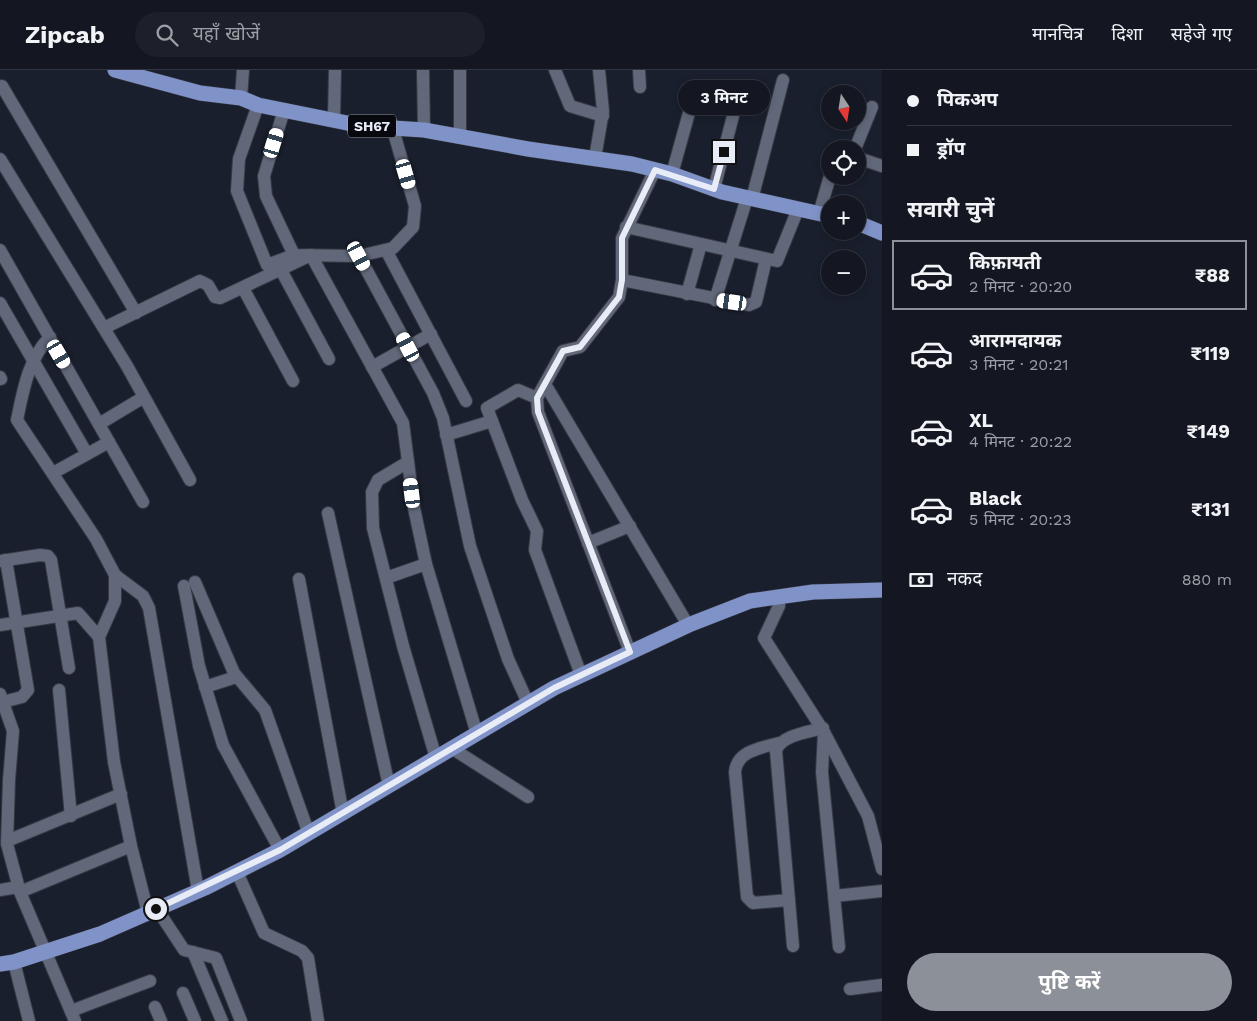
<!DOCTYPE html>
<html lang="hi">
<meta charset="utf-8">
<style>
:root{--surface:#141722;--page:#1d202a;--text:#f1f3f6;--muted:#9d9fa5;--line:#333640;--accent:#8c9099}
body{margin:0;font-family:"Work Sans","Noto Sans Devanagari",sans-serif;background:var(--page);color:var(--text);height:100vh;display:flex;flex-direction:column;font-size:19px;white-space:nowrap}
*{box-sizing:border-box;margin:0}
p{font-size:16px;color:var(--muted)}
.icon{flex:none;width:28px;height:28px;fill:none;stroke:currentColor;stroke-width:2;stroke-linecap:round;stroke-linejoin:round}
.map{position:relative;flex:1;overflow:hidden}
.details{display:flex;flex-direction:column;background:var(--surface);width:375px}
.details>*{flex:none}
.guide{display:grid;align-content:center;height:110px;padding:0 25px;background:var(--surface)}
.needle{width:32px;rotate:168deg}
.tools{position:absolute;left:821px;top:15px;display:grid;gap:10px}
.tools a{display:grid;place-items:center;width:45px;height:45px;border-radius:50%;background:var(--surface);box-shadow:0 2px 8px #0003,0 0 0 1px var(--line);font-size:25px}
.end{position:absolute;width:22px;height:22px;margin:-11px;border:6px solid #e8ecf6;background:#111;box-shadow:0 0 0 2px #111}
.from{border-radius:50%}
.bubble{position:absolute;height:35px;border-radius:18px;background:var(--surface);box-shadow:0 2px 8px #0003,0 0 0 1px var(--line);font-size:16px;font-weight:700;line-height:35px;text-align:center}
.car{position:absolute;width:15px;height:30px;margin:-15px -8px;border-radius:6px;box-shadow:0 0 4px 1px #0007;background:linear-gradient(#fff 24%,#345 0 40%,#fff 0 76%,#345 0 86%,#fff 0)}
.guide b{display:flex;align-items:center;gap:18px;height:48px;font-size:19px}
.guide b+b{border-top:1px solid var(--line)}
.guide i{width:12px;height:12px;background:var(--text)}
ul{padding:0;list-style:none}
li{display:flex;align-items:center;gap:15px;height:70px;margin:0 10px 8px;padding:0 15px;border:2px solid transparent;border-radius:0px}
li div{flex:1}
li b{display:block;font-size:19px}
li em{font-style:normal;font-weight:700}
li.on{border-color:var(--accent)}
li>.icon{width:45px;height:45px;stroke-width:1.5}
h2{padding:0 25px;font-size:22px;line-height:60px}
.pay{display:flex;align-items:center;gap:12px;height:55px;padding:0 25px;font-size:19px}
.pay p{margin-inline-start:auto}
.action{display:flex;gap:10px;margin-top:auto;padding:10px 25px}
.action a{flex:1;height:58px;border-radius:30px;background:var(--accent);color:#fff;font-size:20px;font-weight:700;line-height:58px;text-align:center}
header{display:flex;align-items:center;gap:30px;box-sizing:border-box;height:70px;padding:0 25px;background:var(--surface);border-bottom:1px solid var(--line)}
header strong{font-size:24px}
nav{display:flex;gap:28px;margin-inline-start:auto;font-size:18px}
.search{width:350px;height:45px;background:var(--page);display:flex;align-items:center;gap:12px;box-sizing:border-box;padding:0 18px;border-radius:28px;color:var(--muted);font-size:19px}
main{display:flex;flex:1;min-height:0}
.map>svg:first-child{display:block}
</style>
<header>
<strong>Zipcab</strong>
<div class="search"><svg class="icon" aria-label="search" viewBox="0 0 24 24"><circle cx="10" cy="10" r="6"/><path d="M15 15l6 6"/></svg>यहाँ खोजें</div>
<nav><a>मानचित्र</a><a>दिशा</a><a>सहेजे गए</a></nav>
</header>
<main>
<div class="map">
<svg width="882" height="951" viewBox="0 0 882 951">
<rect width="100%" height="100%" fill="#1a1f2d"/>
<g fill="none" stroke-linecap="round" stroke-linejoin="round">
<defs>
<g id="minor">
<polyline points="423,0 424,60"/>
<polyline points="555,0 570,36 603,46"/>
<polyline points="639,0 640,17"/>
<polyline points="2,16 136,243"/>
<polyline points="241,28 243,0"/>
<polyline points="258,35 239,89 237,121 267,195 294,185"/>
<polyline points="284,40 264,106 266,126 294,185 359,186 393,178 413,157 415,136 392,56"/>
<polyline points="334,49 335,0"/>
<polyline points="460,66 460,0"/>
<polyline points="855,79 872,37"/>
<polyline points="595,88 603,41 599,0"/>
<polyline points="858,88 882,96"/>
<polyline points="0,89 127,296 190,410"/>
<polyline points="672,104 692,32"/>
<polyline points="714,119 733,46"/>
<polyline points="752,129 783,10"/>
<polyline points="819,144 830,106"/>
<polyline points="626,157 777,191 798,139"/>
<polyline points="0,180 143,432"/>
<polyline points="386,180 466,331"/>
<polyline points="359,186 433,323 443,348 470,476 508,589 528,633"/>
<polyline points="281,200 329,289"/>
<polyline points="622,210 749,235 756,232 766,189"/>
<polyline points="243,218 293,311"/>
<polyline points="687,224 701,174"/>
<polyline points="715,230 747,128"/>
<polyline points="0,233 87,384"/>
<polyline points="104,258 200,211 208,215 215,227 220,228 311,185 403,353 414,438 426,494 477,664"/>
<path d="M 50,267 C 28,289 23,321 17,350 L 96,469 L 115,505 L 115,531 L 99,567 L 114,692 L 131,776 L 148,843"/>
<polyline points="372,297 431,264"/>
<polyline points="0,307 1,309"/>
<polyline points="545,314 688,555"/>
<polyline points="537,328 518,320 487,338 522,430 537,461 535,480 581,605"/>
<polyline points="99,354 144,327"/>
<polyline points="446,365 492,351"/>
<polyline points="408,392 378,410 372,422 373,458 403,576 436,688"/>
<polyline points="53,403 109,372"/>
<polyline points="328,443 389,716"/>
<polyline points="588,473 630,456"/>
<polyline points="0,491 40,485 48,486 51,490 69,598"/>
<polyline points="115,505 143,526 149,538 198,821"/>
<polyline points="386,508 426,494"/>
<polyline points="299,509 343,744"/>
<polyline points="195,512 234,603 265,640 309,764"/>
<polyline points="184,516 199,596 223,675 280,780"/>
<polyline points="779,527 779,536 764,568 824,662 822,702 839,877"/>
<polyline points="0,555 78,543 99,567"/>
<polyline points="630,582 538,342 537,328 563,281 580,277 619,227 622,210 622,168 655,100"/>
<polyline points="205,617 236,607"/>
<polyline points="59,620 71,746"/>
<polyline points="0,624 13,661 9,710 7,774 20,822 75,951"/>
<polyline points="3,632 22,627 28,620 6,490"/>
<polyline points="824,662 868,746 882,799"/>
<path d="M 779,673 C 762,678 737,680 735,702 L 747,827 L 753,833 L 789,830"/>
<polyline points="453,679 528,727"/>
<polyline points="7,771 121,724"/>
<polyline points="237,802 264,863 302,881 308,888 318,951"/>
<polyline points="0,820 18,817"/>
<polyline points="20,822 131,776"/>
<polyline points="834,826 882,821"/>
<polyline points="157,839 184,880 216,888 241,951"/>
<path d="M 793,876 L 776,681 C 780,665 810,662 823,658"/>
<polyline points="193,882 222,951"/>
<polyline points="14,892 29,951"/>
<polyline points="850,919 882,915"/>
<polyline points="183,923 195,951"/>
<polyline points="155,937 161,951"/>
<polyline points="71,941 150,911"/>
</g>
<g id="major">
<polyline points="115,0 200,23 241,28 258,35 362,56 424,60 528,79 632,94 672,104 722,122 830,146"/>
<polyline points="858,153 882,163"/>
<polyline points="0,894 14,892 100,864 205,818 280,780 554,618 691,554 750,531 813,522 882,520"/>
</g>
</defs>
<!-- minor casing -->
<use href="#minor" stroke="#373a46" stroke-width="14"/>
<!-- major casing -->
<use href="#major" stroke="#373a46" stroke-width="16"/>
<!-- minor -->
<use href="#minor" stroke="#616879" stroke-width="12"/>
<!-- major -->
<use href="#major" stroke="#8093c8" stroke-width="15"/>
</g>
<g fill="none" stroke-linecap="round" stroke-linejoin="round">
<!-- route -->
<polyline stroke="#e8ecf6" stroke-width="6" points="156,839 280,780 554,618 630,582 538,342 537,328 563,281 580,277 619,227 622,210 622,168 655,100 714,119 724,82"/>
</g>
<g text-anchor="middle" stroke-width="5" stroke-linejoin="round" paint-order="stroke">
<!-- shield labels -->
<rect fill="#07090f" stroke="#a4a8b1" stroke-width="1" x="348" y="44.5" width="48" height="23" rx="4"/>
<g font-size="14" font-weight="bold" fill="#e8ecf6">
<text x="372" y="61">SH67</text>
</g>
</g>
</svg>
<div class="tools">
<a><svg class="needle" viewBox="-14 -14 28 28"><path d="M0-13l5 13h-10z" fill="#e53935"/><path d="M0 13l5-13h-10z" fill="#9d9fa5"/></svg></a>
<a><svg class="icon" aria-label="locate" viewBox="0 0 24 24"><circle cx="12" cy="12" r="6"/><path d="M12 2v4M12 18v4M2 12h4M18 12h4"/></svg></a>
<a>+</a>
<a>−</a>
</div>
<i class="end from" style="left:156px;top:839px"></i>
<i class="end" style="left:724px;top:82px"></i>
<div class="bubble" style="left:678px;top:10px;width:92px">3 मिनट</div>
<i class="car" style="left:274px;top:73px;rotate:17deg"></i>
<i class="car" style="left:406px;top:104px;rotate:164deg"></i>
<i class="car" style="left:359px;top:186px;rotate:152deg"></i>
<i class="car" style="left:732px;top:232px;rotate:278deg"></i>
<i class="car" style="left:408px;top:277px;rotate:332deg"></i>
<i class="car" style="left:59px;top:284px;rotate:150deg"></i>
<i class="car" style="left:412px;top:423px;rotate:353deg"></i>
</div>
<section class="details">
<div class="guide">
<b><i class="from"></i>पिकअप</b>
<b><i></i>ड्रॉप</b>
</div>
<h2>सवारी चुनें</h2>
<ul>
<li class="on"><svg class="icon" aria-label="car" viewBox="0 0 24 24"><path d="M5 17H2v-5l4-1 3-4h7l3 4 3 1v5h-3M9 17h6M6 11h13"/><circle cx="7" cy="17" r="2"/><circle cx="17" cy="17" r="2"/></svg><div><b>किफ़ायती</b><p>2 मिनट · 20:20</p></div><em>₹88</em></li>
<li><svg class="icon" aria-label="car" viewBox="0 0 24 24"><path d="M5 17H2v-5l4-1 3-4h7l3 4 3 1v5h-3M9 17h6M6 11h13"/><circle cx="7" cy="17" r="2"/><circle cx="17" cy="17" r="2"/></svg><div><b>आरामदायक</b><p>3 मिनट · 20:21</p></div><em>₹119</em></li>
<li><svg class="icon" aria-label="car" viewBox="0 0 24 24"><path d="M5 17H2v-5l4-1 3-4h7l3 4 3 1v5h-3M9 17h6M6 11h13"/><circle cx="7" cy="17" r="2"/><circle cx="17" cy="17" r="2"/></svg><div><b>XL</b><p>4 मिनट · 20:22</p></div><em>₹149</em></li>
<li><svg class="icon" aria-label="car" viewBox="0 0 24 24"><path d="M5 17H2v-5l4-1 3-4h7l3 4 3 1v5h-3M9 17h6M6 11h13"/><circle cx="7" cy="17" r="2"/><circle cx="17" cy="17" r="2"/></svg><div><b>Black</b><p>5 मिनट · 20:23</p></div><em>₹131</em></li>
</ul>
<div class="pay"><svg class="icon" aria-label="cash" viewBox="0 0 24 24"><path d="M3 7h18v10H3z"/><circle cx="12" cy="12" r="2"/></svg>नकद<p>880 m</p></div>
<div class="action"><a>पुष्टि करें</a></div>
</section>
</main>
